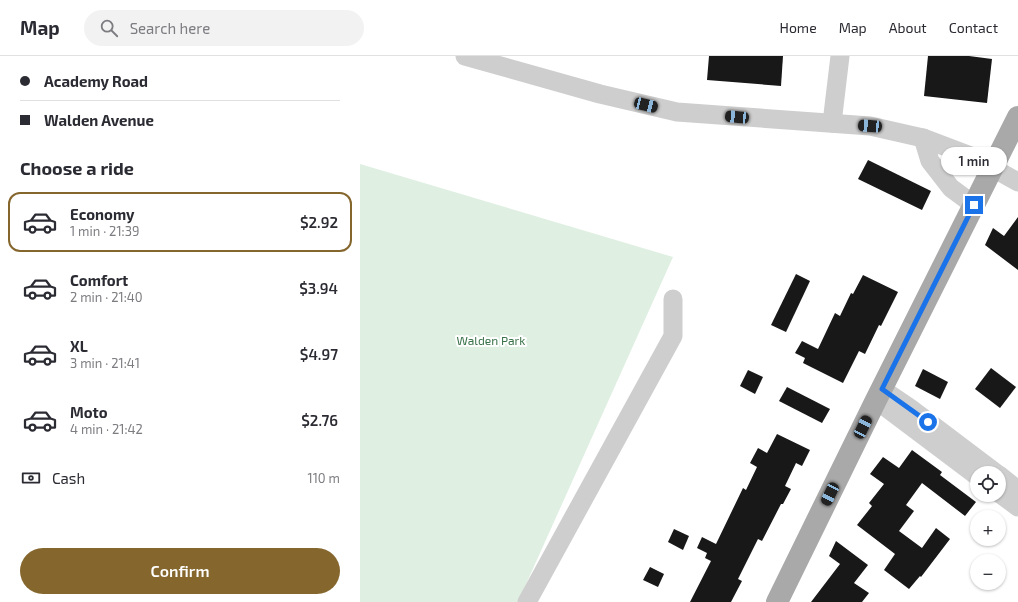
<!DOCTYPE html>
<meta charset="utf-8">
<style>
:root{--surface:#fff;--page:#f2f2f3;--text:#2b2b33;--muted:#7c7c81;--line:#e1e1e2;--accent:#85672e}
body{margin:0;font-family:"Exo 2",sans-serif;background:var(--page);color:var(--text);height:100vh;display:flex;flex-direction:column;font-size:15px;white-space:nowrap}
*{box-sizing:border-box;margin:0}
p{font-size:13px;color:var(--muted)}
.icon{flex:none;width:22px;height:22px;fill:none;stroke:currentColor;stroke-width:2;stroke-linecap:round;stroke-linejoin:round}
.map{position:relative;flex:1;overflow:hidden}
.details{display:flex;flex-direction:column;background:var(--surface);width:360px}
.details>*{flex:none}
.banner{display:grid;align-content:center;height:88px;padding:0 20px;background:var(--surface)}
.buttons{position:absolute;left:610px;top:410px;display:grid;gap:8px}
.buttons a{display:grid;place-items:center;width:36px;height:36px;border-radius:50%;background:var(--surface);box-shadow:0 1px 3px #0004;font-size:20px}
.end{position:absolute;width:18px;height:18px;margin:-9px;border:5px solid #1a73e8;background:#fff;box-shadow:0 0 0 2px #fff}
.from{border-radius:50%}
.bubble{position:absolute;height:28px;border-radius:14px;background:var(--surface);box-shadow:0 1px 3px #0004;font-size:13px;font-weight:600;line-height:28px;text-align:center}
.car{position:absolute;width:12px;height:24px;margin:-12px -6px;border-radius:5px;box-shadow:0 0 3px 1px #0007;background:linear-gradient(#222 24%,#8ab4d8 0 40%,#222 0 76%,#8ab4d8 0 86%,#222 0)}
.banner b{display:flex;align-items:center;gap:14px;height:38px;font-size:15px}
.banner b+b{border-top:1px solid var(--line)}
.banner i{width:10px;height:10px;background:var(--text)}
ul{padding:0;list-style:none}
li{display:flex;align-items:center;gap:12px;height:60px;margin:0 8px 6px;padding:0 12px;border:2px solid transparent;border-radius:12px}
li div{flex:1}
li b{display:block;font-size:15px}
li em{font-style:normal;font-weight:600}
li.on{border-color:var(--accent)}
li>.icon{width:36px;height:36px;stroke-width:1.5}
h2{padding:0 20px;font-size:18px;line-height:48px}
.pay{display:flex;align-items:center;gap:10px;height:44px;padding:0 20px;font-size:15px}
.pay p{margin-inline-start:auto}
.button{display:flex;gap:8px;margin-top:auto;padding:8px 20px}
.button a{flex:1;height:46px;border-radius:24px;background:var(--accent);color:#fff;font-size:16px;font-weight:600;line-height:46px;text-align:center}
header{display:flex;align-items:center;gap:24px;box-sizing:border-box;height:56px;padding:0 20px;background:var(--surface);border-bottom:1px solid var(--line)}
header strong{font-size:19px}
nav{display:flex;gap:22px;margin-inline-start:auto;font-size:14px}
.search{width:280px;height:36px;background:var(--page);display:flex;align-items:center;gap:10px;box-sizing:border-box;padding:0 14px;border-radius:22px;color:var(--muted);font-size:15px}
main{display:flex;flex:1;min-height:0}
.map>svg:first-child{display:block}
</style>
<header>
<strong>Map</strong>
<div class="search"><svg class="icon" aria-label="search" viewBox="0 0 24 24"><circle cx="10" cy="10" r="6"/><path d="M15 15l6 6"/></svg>Search here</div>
<nav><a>Home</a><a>Map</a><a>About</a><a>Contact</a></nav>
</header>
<main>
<section class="details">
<div class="banner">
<b><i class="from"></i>Academy Road</b>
<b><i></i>Walden Avenue</b>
</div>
<h2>Choose a ride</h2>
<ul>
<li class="on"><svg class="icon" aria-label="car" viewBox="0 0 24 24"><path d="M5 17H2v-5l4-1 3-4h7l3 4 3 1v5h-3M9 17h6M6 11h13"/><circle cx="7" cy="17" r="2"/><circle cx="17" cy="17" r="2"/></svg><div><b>Economy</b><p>1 min · 21:39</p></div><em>$2.92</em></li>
<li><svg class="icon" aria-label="car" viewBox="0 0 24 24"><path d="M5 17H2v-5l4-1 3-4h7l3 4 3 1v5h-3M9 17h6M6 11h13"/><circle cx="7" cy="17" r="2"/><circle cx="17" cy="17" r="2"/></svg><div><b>Comfort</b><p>2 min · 21:40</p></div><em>$3.94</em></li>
<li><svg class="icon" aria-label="car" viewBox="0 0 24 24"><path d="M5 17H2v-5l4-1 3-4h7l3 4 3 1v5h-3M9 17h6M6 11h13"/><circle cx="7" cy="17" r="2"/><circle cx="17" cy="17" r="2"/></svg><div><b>XL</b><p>3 min · 21:41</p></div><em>$4.97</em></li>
<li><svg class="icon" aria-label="car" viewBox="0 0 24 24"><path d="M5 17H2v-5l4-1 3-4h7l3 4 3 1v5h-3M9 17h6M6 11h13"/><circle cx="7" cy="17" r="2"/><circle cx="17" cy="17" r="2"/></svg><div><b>Moto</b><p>4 min · 21:42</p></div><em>$2.76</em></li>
</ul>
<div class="pay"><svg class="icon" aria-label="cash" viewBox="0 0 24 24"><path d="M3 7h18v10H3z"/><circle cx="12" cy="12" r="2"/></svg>Cash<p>110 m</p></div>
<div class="button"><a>Confirm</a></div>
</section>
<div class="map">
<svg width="658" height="546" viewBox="0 0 658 546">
<rect width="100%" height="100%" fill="#fff"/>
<!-- green -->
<polygon fill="#dfefe2" points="0,108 313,201 158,546 0,546"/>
<!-- building -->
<g fill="#181818">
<polygon points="349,0 423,0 421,30 347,24"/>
<polygon points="568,0 609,0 632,3 627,47 564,40"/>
<polygon points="508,104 571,135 562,154 498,123"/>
<polygon points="658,161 658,214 625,189 633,172 644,180"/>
<polygon points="436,218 450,225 426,276 411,269"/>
<polygon points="503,219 538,236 521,270 519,269 505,298 499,295 483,327 443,307 445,302 435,297 442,285 458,293 475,257 480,260 491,237 493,238"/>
<polygon points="631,312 656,331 640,352 615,333"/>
<polygon points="563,313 588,326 580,343 555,330"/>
<polygon points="388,314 403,321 395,338 380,330"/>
<polygon points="427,331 470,353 462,367 419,345"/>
<polygon points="417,378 450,394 442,410 436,407 425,430 431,433 423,448 421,448 402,485 398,483 378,523 382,525 371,546 330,546 351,505 345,502 347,497 337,492 342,481 356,488 383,432 386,434 397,411 390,407 398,392 407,397"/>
<polygon points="552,394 582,416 580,419 616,446 605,460 562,427 546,449 554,455 539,475 562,492 576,472 590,483 561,521 560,520 549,533 524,514 535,498 497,469 512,450 509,447 524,428 510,418 523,401 539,412"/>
<polygon points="314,473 329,480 323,494 308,486"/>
<polygon points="476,485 508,509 494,527 509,537 502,546 451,546 480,508 469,500"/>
<polygon points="290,511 304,518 298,531 283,524"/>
</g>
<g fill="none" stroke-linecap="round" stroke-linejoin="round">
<!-- minor -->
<g stroke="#cecece" stroke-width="19">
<polyline points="105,0 240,38 317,56 510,70 563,82 613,101 658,126"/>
<polyline points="472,67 480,0"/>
<polyline points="563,82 570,105 591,132 614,149"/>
<polyline points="522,333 550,352 636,417"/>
<polyline points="516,344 617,420"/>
<polyline points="639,419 658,434"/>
<polyline points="639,437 658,451"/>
<polyline points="167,546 313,280 313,243"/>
</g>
<!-- major -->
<polyline stroke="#a9a9a9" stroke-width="22" points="417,546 516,344 658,61"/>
</g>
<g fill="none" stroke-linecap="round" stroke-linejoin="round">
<!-- route -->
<polyline stroke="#1a73e8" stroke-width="5" points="568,366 522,333 614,149"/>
</g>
<g text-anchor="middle" stroke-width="4" stroke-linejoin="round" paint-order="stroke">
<!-- park labels -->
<g font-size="12" fill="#3a724a" stroke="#fff">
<text x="131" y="289">Walden Park</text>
</g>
</g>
</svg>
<div class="buttons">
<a><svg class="icon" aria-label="locate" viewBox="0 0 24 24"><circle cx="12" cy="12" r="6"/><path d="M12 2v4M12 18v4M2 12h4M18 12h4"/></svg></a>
<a>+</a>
<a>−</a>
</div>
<i class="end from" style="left:568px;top:366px"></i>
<i class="end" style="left:614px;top:149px"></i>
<div class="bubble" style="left:581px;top:91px;width:66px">1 min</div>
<i class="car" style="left:286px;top:49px;rotate:104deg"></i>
<i class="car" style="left:377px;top:61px;rotate:275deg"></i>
<i class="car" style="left:510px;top:70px;rotate:274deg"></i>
<i class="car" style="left:503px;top:371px;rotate:26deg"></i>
<i class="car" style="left:470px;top:438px;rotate:206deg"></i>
</div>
</main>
